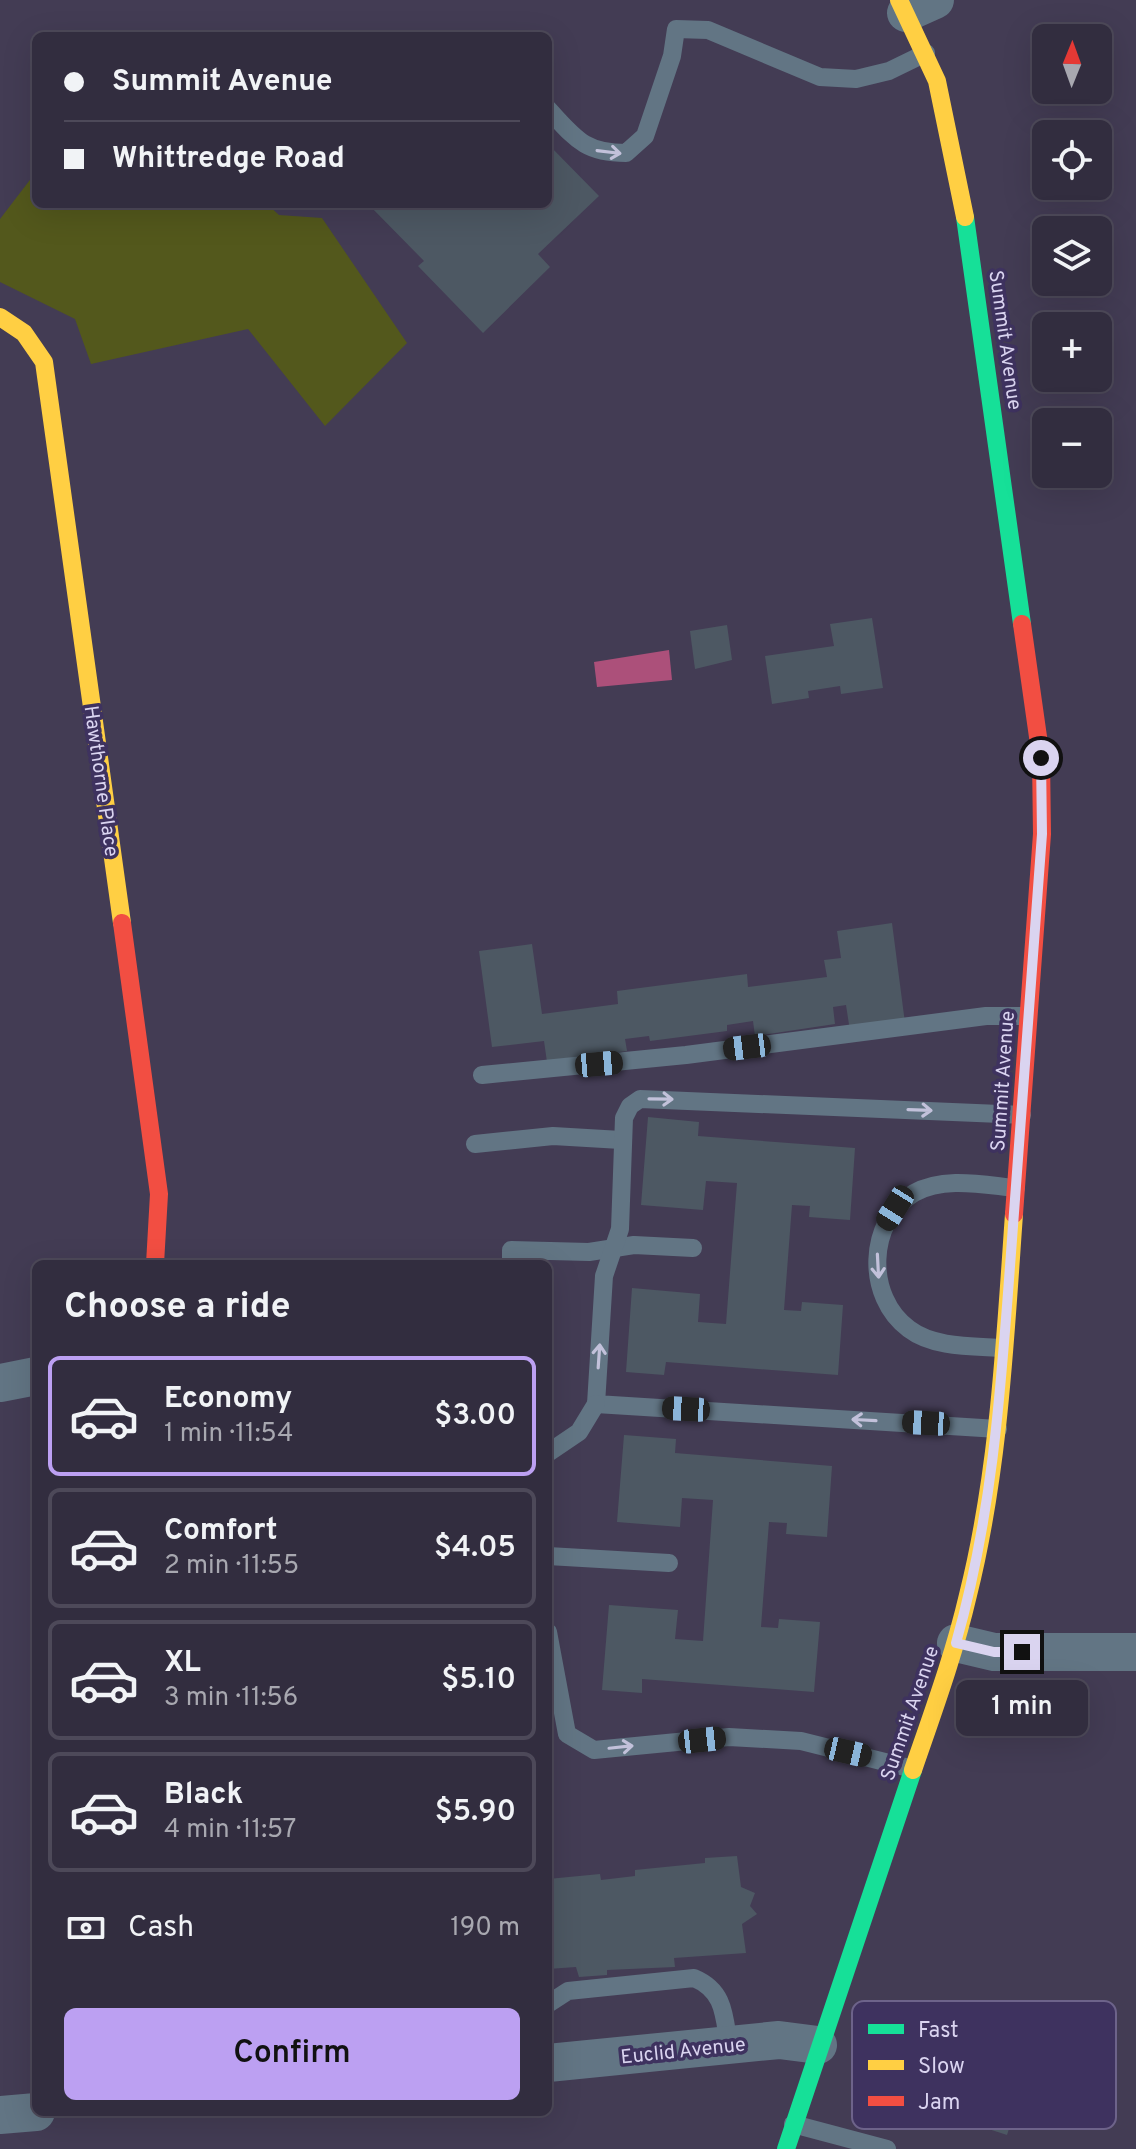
<!DOCTYPE html>
<meta charset="utf-8">
<style>
:root{--surface:#322d3f;--page:#3a3546;--text:#f1f3f6;--muted:#a8a8b0;--line:#4d4959;--accent:#bca0f2}
body{margin:0;font-family:Overpass,sans-serif;background:var(--page);color:var(--text);height:100vh;display:flex;flex-direction:column;font-size:30px;white-space:nowrap}
*{box-sizing:border-box;margin:0}
p{font-size:26px;color:var(--muted)}
.icon{flex:none;width:44px;height:44px;fill:none;stroke:currentColor;stroke-width:2;stroke-linecap:round;stroke-linejoin:round}
.map{position:relative;flex:1;overflow:hidden}
.details{position:absolute;left:32px;top:1260px;width:520px;height:856px;display:flex;flex-direction:column;background:var(--surface);border-radius:12px;box-shadow:0 8px 32px #0002,0 0 0 2px var(--line)}
.details>*{flex:none}
.top-card{position:absolute;left:32px;top:32px;width:520px;height:176px;border-radius:12px;box-shadow:0 8px 32px #0002,0 0 0 2px var(--line);display:grid;align-content:center;height:176px;padding:0 32px;background:var(--surface)}
.needle{width:52px;rotate:1deg}
.tools{position:absolute;left:1032px;top:24px;display:grid;gap:16px}
.tools a{display:grid;place-items:center;width:80px;height:80px;border-radius:12px;background:var(--surface);box-shadow:0 8px 32px #0002,0 0 0 2px var(--line);font-size:40px}
.end{position:absolute;width:36px;height:36px;margin:-18px;border:10px solid #dad4f0;background:#111;box-shadow:0 0 0 4px #111}
.from{border-radius:50%}
.bubble{position:absolute;height:56px;border-radius:12px;background:var(--surface);box-shadow:0 8px 32px #0002,0 0 0 2px var(--line);font-size:26px;font-weight:600;line-height:56px;text-align:center}
.car{position:absolute;width:24px;height:48px;margin:-24px -12px;border-radius:10px;box-shadow:0 0 6px 2px #0007;background:linear-gradient(#222 24%,#8ab4d8 0 40%,#222 0 76%,#8ab4d8 0 86%,#222 0)}
.top-card b{display:flex;align-items:center;gap:28px;height:76px;font-size:30px}
.top-card b+b{border-top:2px solid var(--line)}
.top-card i{width:20px;height:20px;background:var(--text)}
ul{padding:0;list-style:none}
li{display:flex;align-items:center;gap:24px;height:120px;margin:0 16px 12px;padding:0 16px;border:4px solid var(--line);border-radius:12px}
li div{flex:1}
li b{display:block;font-size:30px}
li em{font-style:normal;font-weight:600}
li.active{border-color:var(--accent)}
li>.icon{width:72px;height:72px;stroke-width:1.5}
h2{padding:0 32px;font-size:36px;line-height:96px}
.pay{display:flex;align-items:center;gap:20px;height:88px;padding:0 32px;font-size:30px}
.pay p{margin-inline-start:auto}
.button{display:flex;gap:16px;margin-top:auto;padding:16px 32px}
.button a{flex:1;height:92px;border-radius:12px;background:var(--accent);color:#111;font-size:32px;font-weight:600;line-height:92px;text-align:center}
.map>svg:first-child{display:block}
</style>
<div class="map">
<svg width="1136" height="2149" viewBox="0 0 1136 2149">
<rect width="100%" height="100%" fill="#433c54"/>
<!-- green -->
<polygon fill="#53581c" points="36,172 36,204 267,204 279,215 322,218 407,343 325,426 248,329 91,364 75,319 0,282 0,219"/>
<!-- water -->
<polygon fill="#ac507a" points="669,650 672,680 597,687 594,662"/>
<!-- building -->
<g fill="#4d5863">
<polygon points="548,144 599,196 538,254 550,267 483,333 418,266 424,261 368,204 548,204"/>
<polygon points="872,618 883,688 841,694 840,686 808,691 809,698 772,704 765,656 834,646 830,624"/>
<polygon points="727,625 732,660 695,669 690,631"/>
<polygon points="892,923 905,1023 850,1031 846,1005 833,1007 835,1024 755,1036 753,1021 727,1025 727,1031 650,1041 649,1036 625,1039 627,1051 547,1062 544,1041 492,1047 479,951 532,944 542,1014 618,1004 617,991 747,974 748,987 827,977 824,960 841,958 837,931"/>
<polygon points="648,1117 699,1122 698,1136 855,1148 850,1220 809,1217 810,1206 792,1205 784,1310 801,1311 802,1302 843,1305 838,1375 666,1362 664,1375 626,1372 632,1288 700,1294 698,1322 726,1324 737,1183 706,1181 703,1210 641,1205"/>
<polygon points="624,1435 676,1439 675,1453 832,1466 827,1537 786,1534 787,1523 769,1522 761,1627 778,1628 779,1619 820,1622 814,1692 642,1679 642,1693 602,1690 609,1605 678,1610 675,1639 703,1641 713,1500 682,1498 680,1527 617,1522"/>
<polygon points="737,1856 741,1887 755,1893 750,1906 757,1914 742,1924 746,1953 674,1958 675,1967 607,1970 607,1975 579,1977 576,1967 548,1969 548,1879 600,1874 601,1880 635,1876 635,1870 705,1863 705,1858"/>
<polygon points="950,2030 997,2045 988,2078 1022,2088 1007,2135 924,2108"/>
</g>
<g fill="none" stroke-linecap="round" stroke-linejoin="round">
<!-- lane -->
<g stroke="#627584" stroke-width="18">
<path d="M 548,109 C 575,138 584,153 626,153 L 645,136 L 672,56 L 676,29 L 708,30 L 820,77 L 856,79 L 889,71 L 926,53"/>
<polyline points="482,1075 686,1055 986,1016 1028,1016"/>
<polyline points="475,1144 553,1136 621,1140"/>
<polyline points="511,1264 511,1250 589,1252 634,1245 693,1248"/>
<path d="M 1003,1348 C 973,1346 934,1348 909,1329 C 865,1297 867,1221 914,1193 C 944,1176 984,1185 1016,1188"/>
<polyline points="998,1429 596,1404 604,1276 620,1229 624,1118 630,1106 640,1099 1022,1115"/>
<polyline points="548,1453 579,1432 596,1404"/>
<polyline points="548,1556 669,1563"/>
<polyline points="548,1632 567,1734 594,1750 729,1737 801,1741 913,1769"/>
<path d="M 548,2004 L 568,1991 L 694,1978 C 725,1991 724,2016 729,2046"/>
<polyline points="793,2124 887,2149"/>
</g>
<!-- street -->
<g stroke="#627584" stroke-width="38">
<polyline points="906,13 935,0"/>
<polyline points="0,1383 36,1376"/>
<polyline points="956,1643 994,1652 1136,1652"/>
<polyline points="548,2063 779,2040 818,2045"/>
<polyline points="0,2115 36,2112"/>
</g>
<!-- fast -->
<g stroke="#16e098" stroke-width="18">
<polyline points="965,217 1022,624"/>
<polyline points="786,2149 913,1770"/>
</g>
<!-- slow -->
<g stroke="#ffcf43" stroke-width="18">
<polyline points="899,0 937,81 965,217"/>
<polyline points="0,317 24,333 44,362 122,923"/>
<path d="M 913,1770 C 933,1712 954,1655 968,1595 C 999,1471 1005,1341 1014,1214"/>
</g>
<!-- jam -->
<g stroke="#f24e42" stroke-width="18">
<polyline points="122,923 159,1194 155,1264"/>
<polyline points="1014,1214 1042,834 1041,758 1022,624"/>
</g>
</g>
<!-- one-way arrows -->
<defs><path id="oneway-shaft" d="M-6 0H5M1.5-3L5.5 0L1.5 3" fill="none" stroke-width="1.6" stroke-linecap="round" stroke-linejoin="round" transform="scale(2)"/></defs>
<g stroke="#c2c1da">
<use href="#oneway-shaft" transform="translate(609 152) rotate(7)"/>
<use href="#oneway-shaft" transform="translate(661 1099) rotate(1)"/>
<use href="#oneway-shaft" transform="translate(920 1110) rotate(2)"/>
<use href="#oneway-shaft" transform="translate(878 1266) rotate(87)"/>
<use href="#oneway-shaft" transform="translate(599 1356) rotate(-86)"/>
<use href="#oneway-shaft" transform="translate(864 1420) rotate(-177)"/>
<use href="#oneway-shaft" transform="translate(621 1747) rotate(-6)"/>
</g>
<g fill="none" stroke-linecap="round" stroke-linejoin="round">
<!-- route -->
<path stroke="#dad4f0" stroke-width="10" d="M 1022,1652 L 994,1652 L 956,1643 C 993,1513 1001,1387 1011,1253 C 1022,1114 1031,974 1042,834 L 1041,758"/>
</g>
<g text-anchor="middle" stroke-width="7" stroke-linejoin="round" paint-order="stroke">
<!-- street labels -->
<g font-size="20" fill="#dad4f0" stroke="#3e325f">
<text transform="translate(1006 340) rotate(82)" y="7">Summit Avenue</text>
<text transform="translate(102 781) rotate(82)" y="7">Hawthorne Place</text>
<text transform="translate(1002 1081) rotate(-86)" y="7">Summit Avenue</text>
<text transform="translate(909 1713) rotate(-71)" y="7">Summit Avenue</text>
<text transform="translate(683 2050) rotate(-6)" y="7">Euclid Avenue</text>
</g>
</g>
<!-- legend -->
<rect x="852" y="2001" width="264" height="128" rx="12" fill="#3e325f" stroke="#6d638a" stroke-width="2"/>
<rect x="868" y="2024" width="36" height="10" fill="#16e098"/>
<rect x="868" y="2060" width="36" height="10" fill="#ffcf43"/>
<rect x="868" y="2096" width="36" height="10" fill="#f24e42"/>
<g font-size="22" fill="#dad4f0">
<text x="918" y="2037">Fast</text>
<text x="918" y="2073">Slow</text>
<text x="918" y="2109">Jam</text>
</g>
</svg>
<div class="tools">
<a><svg class="needle" viewBox="-14 -14 28 28"><path d="M0-13l5 13h-10z" fill="#e53935"/><path d="M0 13l5-13h-10z" fill="#a8a8b0"/></svg></a>
<a><svg class="icon" aria-label="locate" viewBox="0 0 24 24"><circle cx="12" cy="12" r="6"/><path d="M12 2v4M12 18v4M2 12h4M18 12h4"/></svg></a>
<a><svg class="icon" aria-label="layers" viewBox="0 0 24 24"><path d="M12 4l9 5-9 5-9-5zM3 14l9 5 9-5"/></svg></a>
<a>+</a>
<a>−</a>
</div>
<i class="end from" style="left:1041px;top:758px"></i>
<i class="end" style="left:1022px;top:1652px"></i>
<div class="bubble" style="left:956px;top:1680px;width:132px">1 min</div>
<i class="car" style="left:747px;top:1047px;rotate:263deg"></i>
<i class="car" style="left:599px;top:1064px;rotate:85deg"></i>
<i class="car" style="left:895px;top:1208px;rotate:212deg"></i>
<i class="car" style="left:686px;top:1409px;rotate:273deg"></i>
<i class="car" style="left:926px;top:1423px;rotate:273deg"></i>
<i class="car" style="left:702px;top:1740px;rotate:84deg"></i>
<i class="car" style="left:848px;top:1752px;rotate:103deg"></i>
<div class="top-card">
<b><i class="from"></i>Summit Avenue</b>
<b><i></i>Whittredge Road</b>
</div>
<section class="details">
<h2>Choose a ride</h2>
<ul>
<li class="active"><svg class="icon" aria-label="car" viewBox="0 0 24 24"><path d="M5 17H2v-5l4-1 3-4h7l3 4 3 1v5h-3M9 17h6M6 11h13"/><circle cx="7" cy="17" r="2"/><circle cx="17" cy="17" r="2"/></svg><div><b>Economy</b><p>1 min · 11:54</p></div><em>$3.00</em></li>
<li><svg class="icon" aria-label="car" viewBox="0 0 24 24"><path d="M5 17H2v-5l4-1 3-4h7l3 4 3 1v5h-3M9 17h6M6 11h13"/><circle cx="7" cy="17" r="2"/><circle cx="17" cy="17" r="2"/></svg><div><b>Comfort</b><p>2 min · 11:55</p></div><em>$4.05</em></li>
<li><svg class="icon" aria-label="car" viewBox="0 0 24 24"><path d="M5 17H2v-5l4-1 3-4h7l3 4 3 1v5h-3M9 17h6M6 11h13"/><circle cx="7" cy="17" r="2"/><circle cx="17" cy="17" r="2"/></svg><div><b>XL</b><p>3 min · 11:56</p></div><em>$5.10</em></li>
<li><svg class="icon" aria-label="car" viewBox="0 0 24 24"><path d="M5 17H2v-5l4-1 3-4h7l3 4 3 1v5h-3M9 17h6M6 11h13"/><circle cx="7" cy="17" r="2"/><circle cx="17" cy="17" r="2"/></svg><div><b>Black</b><p>4 min · 11:57</p></div><em>$5.90</em></li>
</ul>
<div class="pay"><svg class="icon" aria-label="cash" viewBox="0 0 24 24"><path d="M3 7h18v10H3z"/><circle cx="12" cy="12" r="2"/></svg>Cash<p>190 m</p></div>
<div class="button"><a>Confirm</a></div>
</section>
</div>
